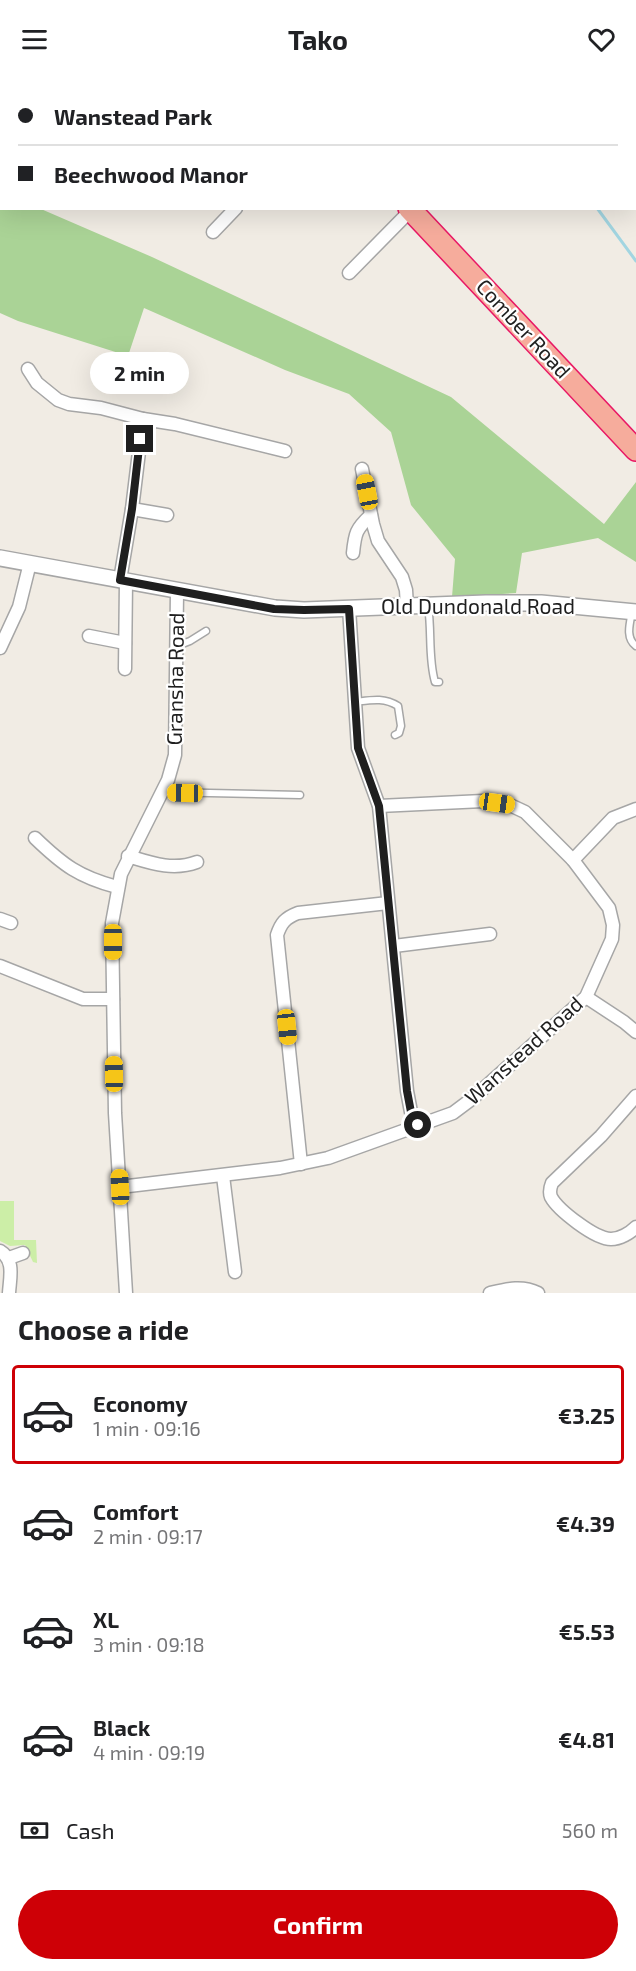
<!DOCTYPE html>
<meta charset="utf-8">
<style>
:root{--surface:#fff;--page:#f6f6f6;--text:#202124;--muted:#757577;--line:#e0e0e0;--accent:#ce0006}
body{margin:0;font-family:"Exo 2",sans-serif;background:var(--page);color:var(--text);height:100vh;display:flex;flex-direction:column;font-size:22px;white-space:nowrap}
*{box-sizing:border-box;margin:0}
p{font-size:20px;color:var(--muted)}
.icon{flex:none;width:33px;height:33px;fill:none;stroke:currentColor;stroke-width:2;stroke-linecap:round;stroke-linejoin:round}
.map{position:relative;height:1215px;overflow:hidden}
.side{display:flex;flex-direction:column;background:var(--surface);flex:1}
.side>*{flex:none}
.hud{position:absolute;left:0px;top:0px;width:636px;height:132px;box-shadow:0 6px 24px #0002;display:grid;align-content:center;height:132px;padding:0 18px;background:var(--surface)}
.end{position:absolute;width:27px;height:27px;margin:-14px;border:8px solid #1f1f1f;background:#fff;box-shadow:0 0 0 3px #fff}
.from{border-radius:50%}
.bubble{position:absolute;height:42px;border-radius:21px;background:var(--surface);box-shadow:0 6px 24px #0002;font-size:20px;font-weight:700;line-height:42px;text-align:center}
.car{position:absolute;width:18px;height:36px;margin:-18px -9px;border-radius:8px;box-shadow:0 0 4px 2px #0007;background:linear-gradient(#f5c518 24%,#345 0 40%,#f5c518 0 76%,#345 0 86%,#f5c518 0)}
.hud b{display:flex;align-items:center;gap:21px;height:57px;font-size:22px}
.hud b+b{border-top:2px solid var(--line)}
.hud i{width:15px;height:15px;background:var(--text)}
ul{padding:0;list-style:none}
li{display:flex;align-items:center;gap:18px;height:99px;margin:0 12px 9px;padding:0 6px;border:3px solid transparent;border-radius:6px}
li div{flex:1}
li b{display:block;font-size:22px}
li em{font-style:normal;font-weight:700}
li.active{border-color:var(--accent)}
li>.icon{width:54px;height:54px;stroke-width:1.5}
h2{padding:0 18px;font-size:27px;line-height:72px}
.pay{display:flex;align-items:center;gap:15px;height:66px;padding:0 18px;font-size:22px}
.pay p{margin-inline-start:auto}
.button{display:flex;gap:12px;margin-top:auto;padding:12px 18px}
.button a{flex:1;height:69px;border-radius:36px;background:var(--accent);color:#fff;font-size:24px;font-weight:700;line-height:69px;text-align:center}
header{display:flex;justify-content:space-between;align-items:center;height:78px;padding:0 18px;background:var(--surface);font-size:27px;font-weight:700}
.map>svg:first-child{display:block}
</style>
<header><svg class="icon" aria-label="menu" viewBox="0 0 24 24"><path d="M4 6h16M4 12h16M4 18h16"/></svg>Tako<svg class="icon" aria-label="heart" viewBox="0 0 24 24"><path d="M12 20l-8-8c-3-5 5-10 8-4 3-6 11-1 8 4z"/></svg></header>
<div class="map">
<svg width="636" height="1215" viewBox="0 0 636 1215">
<rect width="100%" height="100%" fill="#f1ece4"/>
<!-- grass -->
<polygon fill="#cceea7" points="0,1123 14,1123 14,1162 36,1162 37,1185 33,1184 25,1167 10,1168 0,1163"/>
<!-- forest -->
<polygon fill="#aad396" points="0,113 1,113 2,130 41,131 152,179 451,319 604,446 636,404 636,484 598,460 522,475 516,515 452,519 455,481 411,427 391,354 349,316 285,292 144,230 128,278 18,243 0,235"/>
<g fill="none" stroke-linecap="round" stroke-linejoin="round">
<!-- stream -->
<g stroke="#a2d5e1" stroke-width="3">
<polyline points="477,0 478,2"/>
<polyline points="533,0 533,2"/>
<polyline points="597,130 636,183"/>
</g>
<defs>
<g id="service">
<polyline points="561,2 562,0"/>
<polyline points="634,123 636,124"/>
<path d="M 428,528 C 432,553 428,580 435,604 L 439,604"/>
<path d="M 632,534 C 630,545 625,560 636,568"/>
<polyline points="177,568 190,563 206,553"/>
<path d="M 355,624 C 371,622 384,619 398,628 L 401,648 L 399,655 L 395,657"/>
<polyline points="163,714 300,717"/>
</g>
<g id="minor">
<polyline points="46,2 47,0"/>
<polyline points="162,2 163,0"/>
<polyline points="213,154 236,130"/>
<polyline points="349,195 411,132"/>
<polyline points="28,291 37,305 58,322 69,326 101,330 143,341"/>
<polyline points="362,391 373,446 378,463 402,499 406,512 407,529"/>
<polyline points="132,431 167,437"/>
<path d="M 353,475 C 355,455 356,451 371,437"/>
<polyline points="120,502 132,431 143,341 175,346 285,373"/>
<polyline points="349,530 358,670 379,728 407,1013 411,1034 418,1047"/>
<polyline points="89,558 125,565"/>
<polyline points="0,570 19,529 30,485"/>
<polyline points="125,591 126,503"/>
<path d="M 35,760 C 63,787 79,799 117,809"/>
<path d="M 128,778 C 151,785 173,793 197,784"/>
<polyline points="573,782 613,740 636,731"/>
<polyline points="0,841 11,845"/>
<polyline points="394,868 490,856"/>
<polyline points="0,888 83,921 113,921"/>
<polyline points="586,919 624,944 636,954"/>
<path d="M 636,1018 L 601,1058 L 552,1105 C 550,1110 549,1114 551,1119 C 558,1132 595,1161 611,1161 C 620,1161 630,1155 636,1149"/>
<path d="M 301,1086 L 277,857 C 281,845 285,840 298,835 L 388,825"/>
<polyline points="223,1098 235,1194"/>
<polyline points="120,1109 280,1090 328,1080 453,1035 473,1020 586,919 612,861 613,847 609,830 573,782 525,734 510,727 483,723 379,728"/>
<path d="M 0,1173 C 15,1182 10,1199 9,1215"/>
<polyline points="9,1180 23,1175"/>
<polyline points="126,1215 115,1035 112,845 121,796 168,702 175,677 177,514"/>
<path d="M 490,1215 C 507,1211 522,1207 538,1215"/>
</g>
<polyline id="tertiary" points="0,480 275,530 304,532 486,525 541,525 636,534"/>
<g id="trunk">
<polyline points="287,0 289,2"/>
<polyline points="409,130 636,372"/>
</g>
</defs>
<!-- service casing -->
<use href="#service" stroke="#a6a6a6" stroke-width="9"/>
<!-- minor casing -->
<use href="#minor" stroke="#a6a6a6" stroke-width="15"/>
<!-- tertiary casing -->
<use href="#tertiary" stroke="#a6a6a6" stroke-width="18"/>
<!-- trunk casing -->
<use href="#trunk" stroke="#e91865" stroke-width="24"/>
<!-- service -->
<use href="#service" stroke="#fff" stroke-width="6"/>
<!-- minor -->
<use href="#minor" stroke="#fff" stroke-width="12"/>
<!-- tertiary -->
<use href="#tertiary" stroke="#fff" stroke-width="15"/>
<!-- trunk -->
<use href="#trunk" stroke="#f6ac9c" stroke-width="21"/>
</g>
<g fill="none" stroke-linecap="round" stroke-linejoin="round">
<!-- route -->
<polyline stroke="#1f1f1f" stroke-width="8" points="140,361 132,431 120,502 274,531 304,532 349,531 358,670 379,728 407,1013 411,1034 418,1047"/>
</g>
<g text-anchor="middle" stroke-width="4.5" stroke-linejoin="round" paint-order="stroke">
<!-- street labels -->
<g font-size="21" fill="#1f1f1f" stroke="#fff">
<text transform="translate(523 251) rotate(47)" y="7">Comber Road</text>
<text x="478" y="536">Old Dundonald Road</text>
<text transform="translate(176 601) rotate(-89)" y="7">Gransha Road</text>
<text transform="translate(524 973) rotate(-42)" y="7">Wanstead Road</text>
</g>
</g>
</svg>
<i class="end from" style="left:418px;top:1047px"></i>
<i class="end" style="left:140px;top:361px"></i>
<div class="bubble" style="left:90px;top:274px;width:99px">2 min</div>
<i class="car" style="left:367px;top:414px;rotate:349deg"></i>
<i class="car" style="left:185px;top:715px;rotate:271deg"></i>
<i class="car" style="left:497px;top:725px;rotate:98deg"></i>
<i class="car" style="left:113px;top:864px;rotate:180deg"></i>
<i class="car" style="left:287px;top:949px;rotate:174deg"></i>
<i class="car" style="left:114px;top:996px;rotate:359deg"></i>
<i class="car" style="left:120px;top:1109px;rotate:357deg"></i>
<div class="hud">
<b><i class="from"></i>Wanstead Park</b>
<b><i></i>Beechwood Manor</b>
</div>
</div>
<section class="side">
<h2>Choose a ride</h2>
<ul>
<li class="active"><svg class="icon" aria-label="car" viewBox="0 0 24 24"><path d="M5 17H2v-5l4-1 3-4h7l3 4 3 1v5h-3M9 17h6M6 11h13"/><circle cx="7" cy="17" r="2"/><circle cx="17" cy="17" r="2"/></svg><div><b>Economy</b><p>1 min · 09:16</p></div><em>€3.25</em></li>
<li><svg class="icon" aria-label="car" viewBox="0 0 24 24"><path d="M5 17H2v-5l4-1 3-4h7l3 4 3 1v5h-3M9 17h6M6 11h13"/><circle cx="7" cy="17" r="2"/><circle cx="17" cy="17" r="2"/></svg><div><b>Comfort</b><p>2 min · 09:17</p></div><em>€4.39</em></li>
<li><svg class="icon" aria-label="car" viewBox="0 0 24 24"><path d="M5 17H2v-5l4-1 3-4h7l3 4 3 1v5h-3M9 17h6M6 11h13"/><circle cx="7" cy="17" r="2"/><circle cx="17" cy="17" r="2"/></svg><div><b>XL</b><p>3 min · 09:18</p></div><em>€5.53</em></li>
<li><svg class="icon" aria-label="car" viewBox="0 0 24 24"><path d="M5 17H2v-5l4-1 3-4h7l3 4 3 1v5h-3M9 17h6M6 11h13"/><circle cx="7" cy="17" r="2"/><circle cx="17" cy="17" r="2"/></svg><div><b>Black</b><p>4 min · 09:19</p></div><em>€4.81</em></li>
</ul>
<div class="pay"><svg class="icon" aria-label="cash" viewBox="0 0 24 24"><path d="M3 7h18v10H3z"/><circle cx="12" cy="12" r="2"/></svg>Cash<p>560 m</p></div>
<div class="button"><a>Confirm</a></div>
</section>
